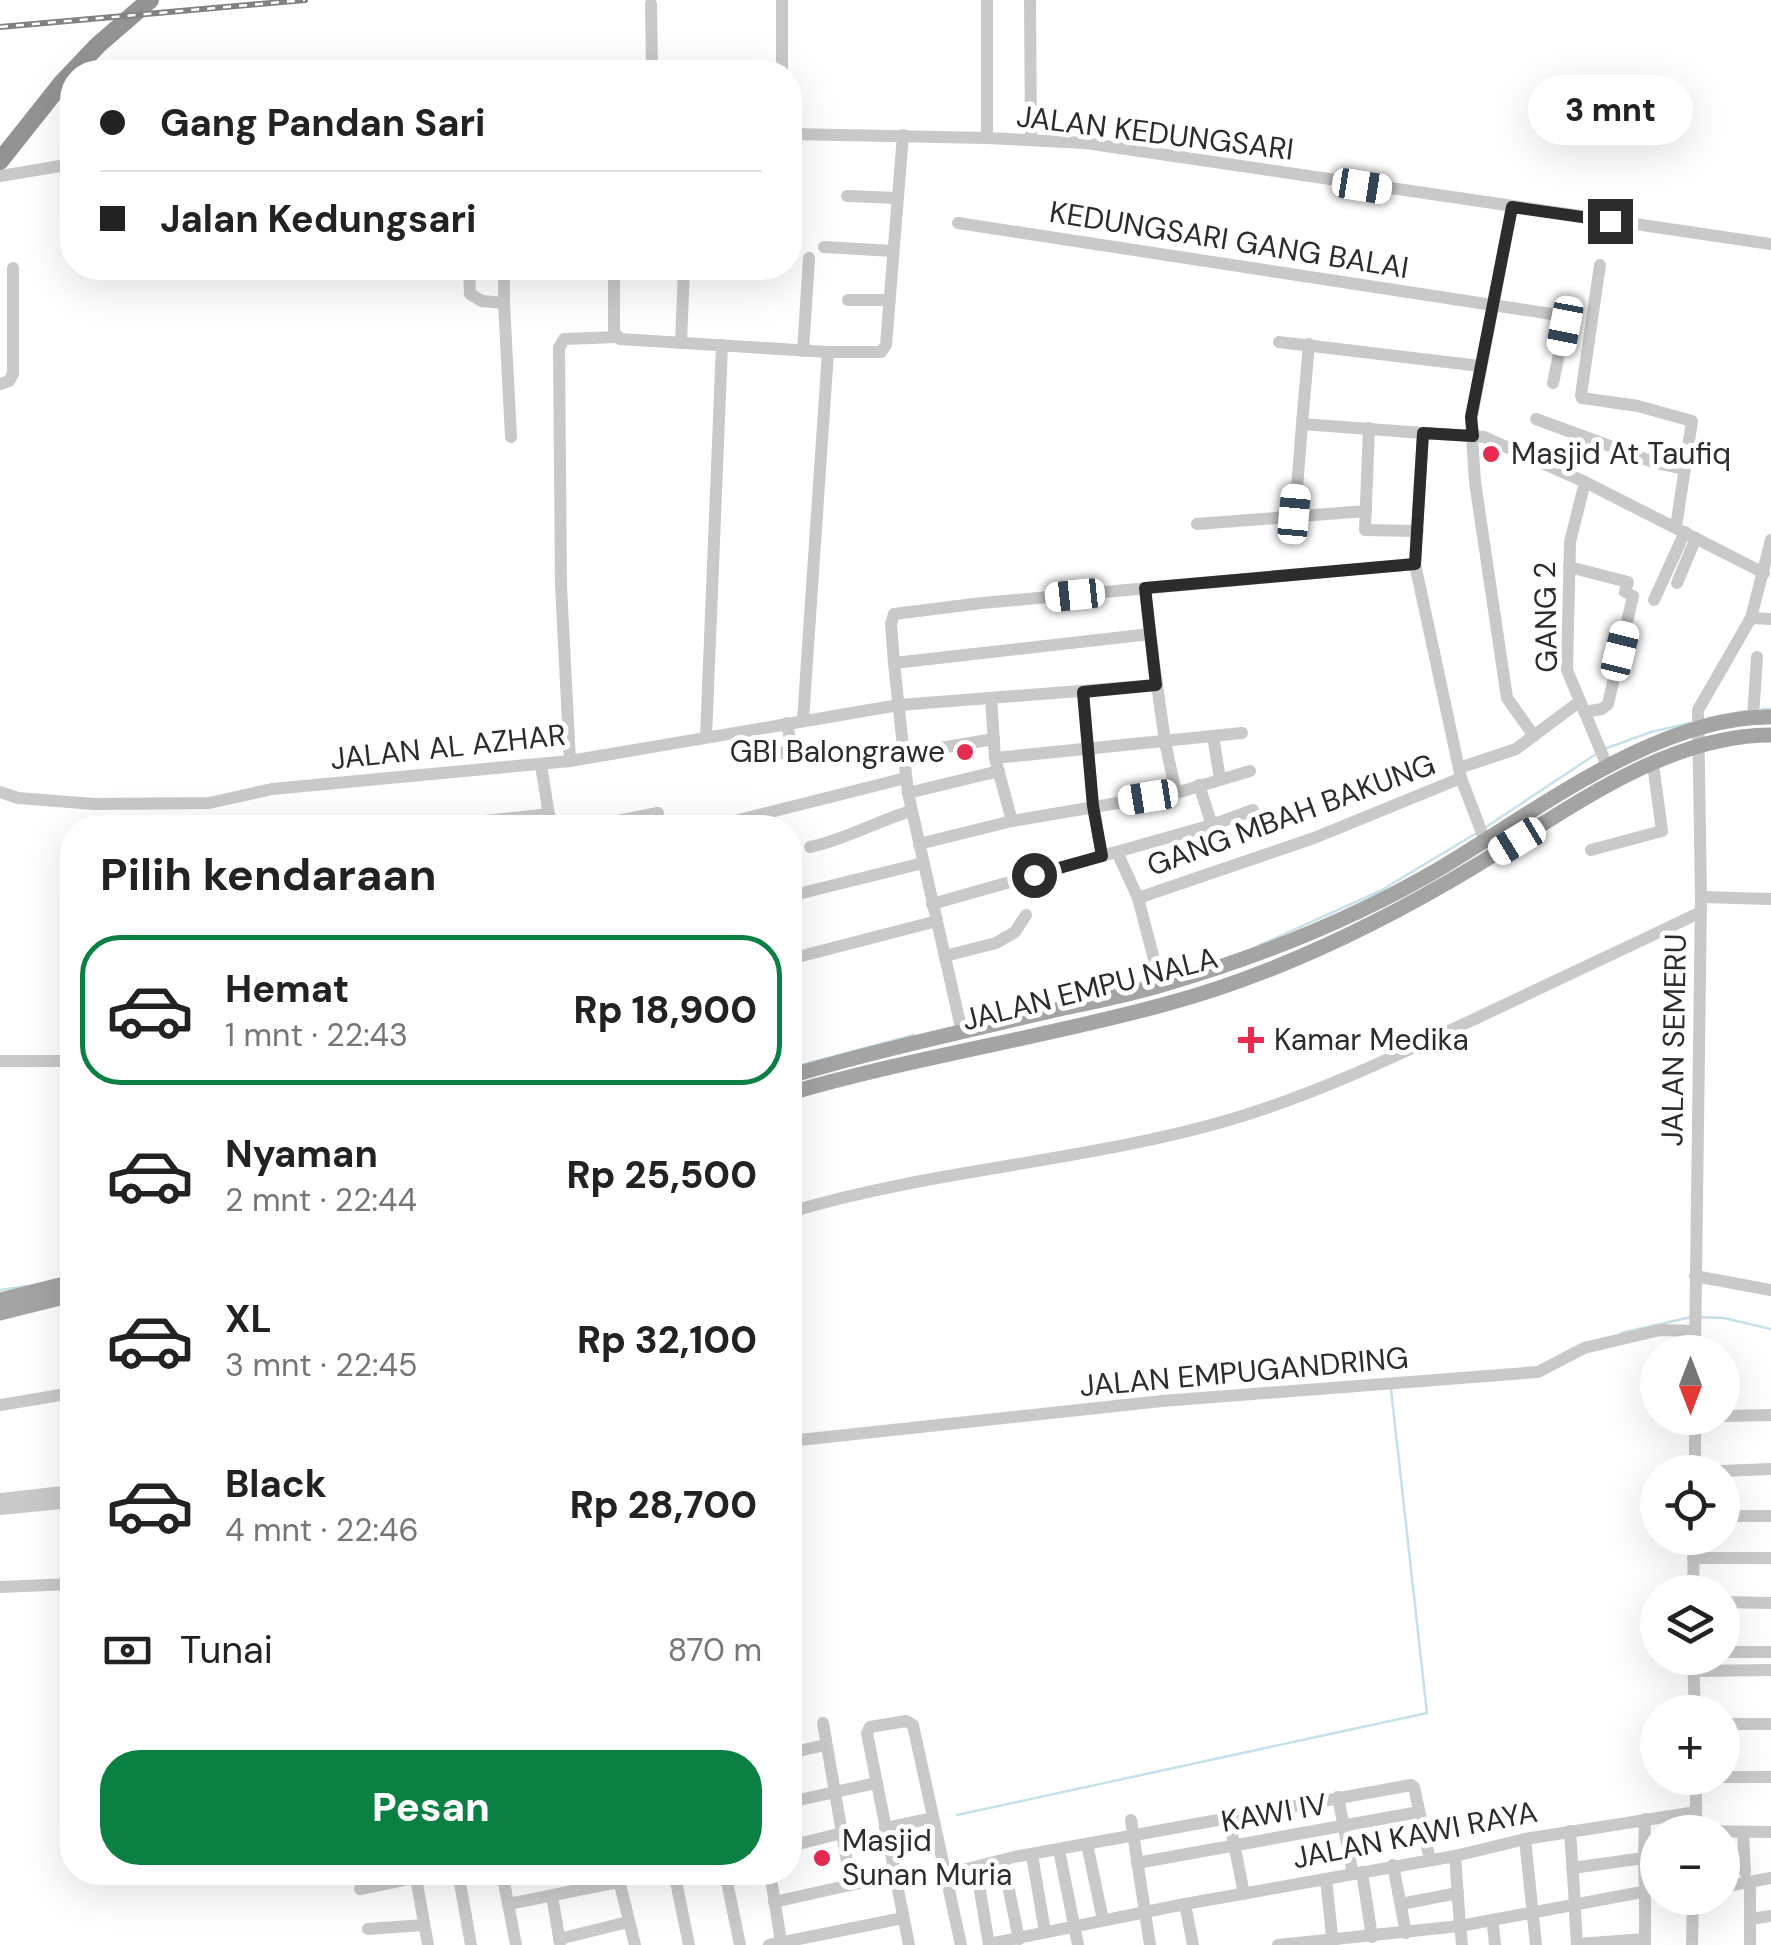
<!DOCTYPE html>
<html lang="id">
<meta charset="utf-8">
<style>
:root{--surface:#fff;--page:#f6f6f6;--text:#222;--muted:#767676;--line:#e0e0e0;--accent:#0b8043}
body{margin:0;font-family:"DM Sans",sans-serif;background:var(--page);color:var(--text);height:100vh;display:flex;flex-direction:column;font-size:38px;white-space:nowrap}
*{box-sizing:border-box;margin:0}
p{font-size:32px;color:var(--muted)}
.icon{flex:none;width:55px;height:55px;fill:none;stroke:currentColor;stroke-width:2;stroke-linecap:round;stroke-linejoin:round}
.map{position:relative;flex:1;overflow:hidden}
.details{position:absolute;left:60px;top:815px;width:742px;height:1070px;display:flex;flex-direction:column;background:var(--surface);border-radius:40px;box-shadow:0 10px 40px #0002}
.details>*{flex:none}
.guide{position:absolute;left:60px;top:60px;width:742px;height:220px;border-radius:40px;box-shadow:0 10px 40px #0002;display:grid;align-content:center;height:220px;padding:0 40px;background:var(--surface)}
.needle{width:65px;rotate:180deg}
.fabs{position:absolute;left:1640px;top:1335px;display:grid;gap:20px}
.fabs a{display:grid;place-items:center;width:100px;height:100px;border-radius:50%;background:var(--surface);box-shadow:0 10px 40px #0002;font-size:50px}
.end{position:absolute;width:45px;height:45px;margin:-22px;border:12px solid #2c2c2c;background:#fff;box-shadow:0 0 0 5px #fff}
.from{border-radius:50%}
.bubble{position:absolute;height:70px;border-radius:35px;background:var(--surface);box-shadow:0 10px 40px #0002;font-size:32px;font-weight:800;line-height:70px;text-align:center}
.car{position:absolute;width:30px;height:60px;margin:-30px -15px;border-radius:12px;box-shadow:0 0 8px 2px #0007;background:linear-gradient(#fff 24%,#345 0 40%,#fff 0 76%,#345 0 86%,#fff 0)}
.guide b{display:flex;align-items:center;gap:35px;height:95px;font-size:38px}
.guide b+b{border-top:2px solid var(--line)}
.guide i{width:25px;height:25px;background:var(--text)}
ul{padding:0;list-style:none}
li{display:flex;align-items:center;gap:30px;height:150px;margin:0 20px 15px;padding:0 20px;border:5px solid transparent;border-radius:40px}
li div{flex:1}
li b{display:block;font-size:38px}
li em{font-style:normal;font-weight:800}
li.selected{border-color:var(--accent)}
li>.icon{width:90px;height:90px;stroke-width:1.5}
h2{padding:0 40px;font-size:45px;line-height:120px}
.pay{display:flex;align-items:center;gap:25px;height:110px;padding:0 40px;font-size:38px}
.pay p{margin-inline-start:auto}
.primary-button{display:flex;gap:20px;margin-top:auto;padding:20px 40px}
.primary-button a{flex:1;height:115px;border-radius:40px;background:var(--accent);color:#fff;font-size:40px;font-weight:800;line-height:115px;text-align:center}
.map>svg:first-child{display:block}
</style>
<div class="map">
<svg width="1771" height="1945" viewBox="0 0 1771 1945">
<rect width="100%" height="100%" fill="#fff"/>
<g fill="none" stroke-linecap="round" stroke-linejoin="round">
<!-- stream -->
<g stroke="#c5e1eb" stroke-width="2.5">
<polyline points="1762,709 1771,709"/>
<polyline points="1708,718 1746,711"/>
<polyline points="1607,748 1651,732 1690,723"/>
<polyline points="1486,827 1596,754"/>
<polyline points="1260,945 1380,891 1475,834"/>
<polyline points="1165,975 1206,964"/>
<polyline points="1078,998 1153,979"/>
<polyline points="790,1068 914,1035"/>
<polyline points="0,1290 27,1286"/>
<polyline points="1699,1317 1724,1318 1771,1329"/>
<polyline points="1621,1333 1691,1317"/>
<polyline points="957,1815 1427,1713 1391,1389"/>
</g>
<!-- minor -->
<g stroke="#c9c9c9" stroke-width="12">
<polyline points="1030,0 1031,139"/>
<polyline points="651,4 652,72"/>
<polyline points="782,72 782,0"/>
<polyline points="790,134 987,138 1085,143 1771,244"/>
<polyline points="987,138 987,0"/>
<polyline points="0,176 72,164"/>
<polyline points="847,196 897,198"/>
<polyline points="1512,207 1471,421 1475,482 1507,698 1534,736"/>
<polyline points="958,223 1558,315 1564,318 1565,325 1553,383"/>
<polyline points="824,247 893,251"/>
<polyline points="1600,265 1581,395 1582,398 1638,406 1692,421 1676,527"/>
<polyline points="469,268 470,294 482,301 504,303 504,268"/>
<polyline points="614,268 614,332 620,339 828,352 881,352 886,345 903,135"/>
<polyline points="848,300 889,300"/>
<polyline points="504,303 511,437"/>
<polyline points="1279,342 1480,366"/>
<polyline points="681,343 684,268"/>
<polyline points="803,351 809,258"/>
<polyline points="0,384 9,381 13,374 13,268"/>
<polyline points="1536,419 1656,463 1684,469"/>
<polyline points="1302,424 1309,344"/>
<polyline points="1369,428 1365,530 1418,531"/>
<polyline points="1585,482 1570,542 1567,670 1608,768"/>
<polyline points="1295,514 1302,424 1423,433"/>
<polyline points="1197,524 1366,511"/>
<polyline points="1569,567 1628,582 1625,592 1633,596 1608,704 1602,709 1584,712"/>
<polyline points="1677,583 1696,538"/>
<polyline points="1145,588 1150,634"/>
<polyline points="1654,600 1685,532"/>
<polyline points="1751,618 1771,619"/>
<polyline points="894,663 1150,634 1165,742 1176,793"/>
<polyline points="1083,693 1093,806 1102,856"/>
<polyline points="991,698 995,758 1012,821"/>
<polyline points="1753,717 1757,657"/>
<polyline points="803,720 828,352"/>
<polyline points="1213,736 1220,779"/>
<polyline points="706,737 722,345"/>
<polyline points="904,754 994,739"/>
<polyline points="771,756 792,750 787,723"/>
<polyline points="995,758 1242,733"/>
<polyline points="570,761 561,586 559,348 564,339 617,337"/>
<polyline points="541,765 551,828"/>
<polyline points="1459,768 1516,749 1579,702"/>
<polyline points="1199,785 1212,825"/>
<polyline points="0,792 18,798 94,804 209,803 272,789 570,761 899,705 1156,685"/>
<polyline points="908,793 999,771"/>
<polyline points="419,828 549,814"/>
<polyline points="581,828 658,813"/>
<polyline points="707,828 906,778"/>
<polyline points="1485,841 1461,778 1415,564 1423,433 1484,437 1585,482 1764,573"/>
<polyline points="919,844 1012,821 1176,793 1250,771"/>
<path d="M 810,847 C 845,840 877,821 911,811"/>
<polyline points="1591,850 1662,831 1653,764"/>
<polyline points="1117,852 1138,898 1161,986"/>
<polyline points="790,896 923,863"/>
<polyline points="1701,897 1771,899"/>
<polyline points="1138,898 1314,838 1461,778"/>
<polyline points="932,904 1212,825 1253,810"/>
<polyline points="945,956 996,943 1015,932 1026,915"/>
<polyline points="790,959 937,921"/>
<polyline points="962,1032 908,793 894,663 891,624 894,614 982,603 1415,564"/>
<polyline points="0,1061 72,1061"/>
<path d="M 790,1212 C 933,1169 1085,1162 1229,1120 C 1317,1094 1398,1055 1481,1016 C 1555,981 1628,947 1701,912"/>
<polyline points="1695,1276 1771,1290"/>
<polyline points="1695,1352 1701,897 1698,710 1751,618 1771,540"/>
<polyline points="0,1405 72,1393"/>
<polyline points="1722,1416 1771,1415"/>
<polyline points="1695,1418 1695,1472"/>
<polyline points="790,1441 1162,1401 1538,1372 1584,1348 1660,1330 1695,1331"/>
<polyline points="1695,1472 1771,1469"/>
<polyline points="0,1499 72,1491"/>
<polyline points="0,1509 72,1502"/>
<polyline points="1722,1516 1771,1516"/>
<polyline points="1693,1558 1771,1558"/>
<polyline points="0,1587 72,1584"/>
<polyline points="1693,1592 1694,1538"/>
<polyline points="1722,1602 1771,1603"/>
<polyline points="1722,1652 1771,1652"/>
<polyline points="1693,1658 1695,1712"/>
<polyline points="1693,1671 1771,1670"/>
<polyline points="823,1723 851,1885"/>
<polyline points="1722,1724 1771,1724"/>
<polyline points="790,1753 825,1745"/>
<polyline points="1722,1777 1771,1777"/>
<polyline points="1696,1778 1696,1832"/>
<polyline points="1338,1797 1353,1874"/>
<polyline points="790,1802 876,1783"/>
<polyline points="1229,1818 1244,1894"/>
<polyline points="1131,1820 1150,1945"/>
<polyline points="885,1828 932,1818"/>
<polyline points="1570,1831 1575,1904"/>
<polyline points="1696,1831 1771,1832"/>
<polyline points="1743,1832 1745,1872"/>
<polyline points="1525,1839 1536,1945"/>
<polyline points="1087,1844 1103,1920"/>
<polyline points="790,1846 842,1833"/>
<polyline points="1059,1850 1078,1945"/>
<polyline points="1032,1855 1045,1932"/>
<polyline points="1455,1856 1460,1926"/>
<polyline points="1644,1858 1645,1819"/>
<polyline points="1003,1861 1019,1939"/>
<polyline points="1137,1863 1419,1812"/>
<polyline points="1393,1865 1406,1933"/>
<polyline points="976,1867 989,1945"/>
<polyline points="1572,1868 1644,1858 1645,1891"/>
<polyline points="458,1872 471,1945"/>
<polyline points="502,1872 516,1945"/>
<polyline points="617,1872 635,1945"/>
<polyline points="674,1872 689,1945"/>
<polyline points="725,1872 740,1945"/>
<polyline points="770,1872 781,1942"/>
<polyline points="1362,1872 1372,1937"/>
<polyline points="943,1875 1014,1857 1411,1785 1414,1787 1430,1860"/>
<polyline points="416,1878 428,1945"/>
<polyline points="1326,1879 1333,1945"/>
<polyline points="1722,1887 1771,1878"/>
<polyline points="360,1889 442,1872"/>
<polyline points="552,1896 560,1943"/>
<polyline points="1645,1899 1645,1945"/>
<polyline points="774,1902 895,1875"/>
<polyline points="508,1904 618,1882"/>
<polyline points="1185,1904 1193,1945"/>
<polyline points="1401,1904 1458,1893"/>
<polyline points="1575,1911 1577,1945"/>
<polyline points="1750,1919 1771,1916"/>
<polyline points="1493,1925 1495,1945"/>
<polyline points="368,1929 424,1925"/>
<polyline points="1461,1933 1462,1945"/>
<polyline points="559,1939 628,1922"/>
<polyline points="989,1944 1185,1904 1455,1856 1525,1839 1696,1812"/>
<polyline points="1577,1944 1645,1939"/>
<polyline points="769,1945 903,1918"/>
<polyline points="909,1945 867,1733 870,1727 906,1721 913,1725 961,1945"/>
<polyline points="1278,1945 1460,1926 1658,1889"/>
<polyline points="1692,1945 1693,1898"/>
<polyline points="1750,1945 1750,1882"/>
</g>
<!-- major -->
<g stroke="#a4a4a4" stroke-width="15">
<path d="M 790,1076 C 877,1050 966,1031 1055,1010 C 1092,1002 1129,995 1165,984 C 1261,956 1358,917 1444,866 C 1538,810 1658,716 1771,717"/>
<path d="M 790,1093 C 914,1057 1042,1038 1166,1004 C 1274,975 1381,923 1477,865 C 1565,812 1664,735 1771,735"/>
<polyline points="0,1300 72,1282"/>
<polyline points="0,1313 72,1295"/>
</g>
<!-- highway -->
<polyline stroke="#939393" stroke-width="18" points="0,161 61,84 98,45 150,0"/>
<defs>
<polyline id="rail" points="0,27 305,0"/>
</defs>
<!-- rail casing -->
<use href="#rail" stroke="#818181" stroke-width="6"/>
<!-- rail -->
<use href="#rail" stroke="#fff" stroke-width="2.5" stroke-dasharray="8" stroke-linecap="butt"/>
</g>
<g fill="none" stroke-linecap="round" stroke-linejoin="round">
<!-- route -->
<polyline stroke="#2c2c2c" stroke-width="12" points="1034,875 1102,856 1093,806 1083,692 1156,685 1145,588 1415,564 1423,433 1473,436 1471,417 1512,207 1610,221"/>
</g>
<!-- markers -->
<g fill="#e72b51" stroke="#fff" stroke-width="4">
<circle cx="1491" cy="454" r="10"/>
<circle cx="965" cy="752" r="10"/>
<path d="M1246 1025h10v10h10v10h-10v10h-10v-10h-10v-10h10z"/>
<circle cx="822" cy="1858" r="10"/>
</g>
<g text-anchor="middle" stroke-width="10" stroke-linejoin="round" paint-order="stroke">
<!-- street labels -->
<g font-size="30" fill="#2c2c2c" stroke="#fff">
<text transform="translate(1155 133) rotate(7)" y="10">JALAN KEDUNGSARI</text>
<text transform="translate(1229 240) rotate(9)" y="10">KEDUNGSARI GANG BALAI</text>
<text transform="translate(1546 617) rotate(-91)" y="10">GANG 2</text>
<text transform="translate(448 747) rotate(-6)" y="10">JALAN AL AZHAR</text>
<text transform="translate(1291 815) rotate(-20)" y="10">GANG MBAH BAKUNG</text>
<text transform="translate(1090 989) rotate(-14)" y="10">JALAN EMPU NALA</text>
<text transform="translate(1674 1040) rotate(-89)" y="10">JALAN SEMERU</text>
<text transform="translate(1244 1372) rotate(-5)" y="10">JALAN EMPUGANDRING</text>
<text transform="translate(1274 1813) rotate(-10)" y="10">KAWI IV</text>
<text transform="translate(1415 1835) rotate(-11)" y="10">JALAN KAWI RAYA</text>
</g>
<!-- poi labels -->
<g font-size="30" fill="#2c2c2c" stroke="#fff" text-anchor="start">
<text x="1511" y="464">Masjid At Taufiq</text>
<text x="945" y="762" text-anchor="end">GBI Balongrawe</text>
<text x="1274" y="1050">Kamar Medika</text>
<text x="842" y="1851">Masjid<tspan x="842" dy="34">Sunan Muria</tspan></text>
</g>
</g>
</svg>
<div class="fabs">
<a><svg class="needle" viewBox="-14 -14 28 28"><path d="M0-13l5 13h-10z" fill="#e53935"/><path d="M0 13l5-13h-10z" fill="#767676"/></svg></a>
<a><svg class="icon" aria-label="locate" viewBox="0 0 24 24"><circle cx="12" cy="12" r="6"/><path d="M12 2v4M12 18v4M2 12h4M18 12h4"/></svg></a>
<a><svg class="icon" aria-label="layers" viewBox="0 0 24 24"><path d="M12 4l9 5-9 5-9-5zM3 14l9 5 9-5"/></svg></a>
<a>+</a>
<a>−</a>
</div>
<i class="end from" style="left:1034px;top:875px"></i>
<i class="end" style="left:1610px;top:221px"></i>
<div class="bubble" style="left:1528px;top:75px;width:165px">3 mnt</div>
<i class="car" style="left:1362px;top:186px;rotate:99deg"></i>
<i class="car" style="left:1565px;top:326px;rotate:191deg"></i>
<i class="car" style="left:1294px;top:514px;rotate:5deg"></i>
<i class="car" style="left:1075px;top:595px;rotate:264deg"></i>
<i class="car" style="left:1620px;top:651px;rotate:14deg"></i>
<i class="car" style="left:1148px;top:797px;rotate:261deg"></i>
<i class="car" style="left:1517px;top:841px;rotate:239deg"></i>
<div class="guide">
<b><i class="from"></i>Gang Pandan Sari</b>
<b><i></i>Jalan Kedungsari</b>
</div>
<section class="details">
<h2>Pilih kendaraan</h2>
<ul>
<li class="selected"><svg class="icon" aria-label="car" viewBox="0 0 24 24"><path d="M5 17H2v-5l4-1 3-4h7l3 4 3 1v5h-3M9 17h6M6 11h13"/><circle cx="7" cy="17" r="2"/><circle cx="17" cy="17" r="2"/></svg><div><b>Hemat</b><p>1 mnt · 22:43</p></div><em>Rp 18,900</em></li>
<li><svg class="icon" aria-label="car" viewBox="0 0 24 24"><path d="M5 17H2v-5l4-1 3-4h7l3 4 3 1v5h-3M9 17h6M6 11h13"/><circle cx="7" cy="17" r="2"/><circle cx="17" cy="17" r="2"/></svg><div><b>Nyaman</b><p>2 mnt · 22:44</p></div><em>Rp 25,500</em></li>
<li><svg class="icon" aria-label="car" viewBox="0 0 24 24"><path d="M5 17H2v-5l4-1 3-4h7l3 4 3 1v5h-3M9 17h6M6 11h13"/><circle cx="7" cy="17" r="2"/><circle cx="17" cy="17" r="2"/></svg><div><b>XL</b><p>3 mnt · 22:45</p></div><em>Rp 32,100</em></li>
<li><svg class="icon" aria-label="car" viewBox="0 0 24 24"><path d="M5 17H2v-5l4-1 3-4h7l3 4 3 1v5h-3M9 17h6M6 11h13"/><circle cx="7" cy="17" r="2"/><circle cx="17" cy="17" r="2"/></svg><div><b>Black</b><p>4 mnt · 22:46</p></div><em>Rp 28,700</em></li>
</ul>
<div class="pay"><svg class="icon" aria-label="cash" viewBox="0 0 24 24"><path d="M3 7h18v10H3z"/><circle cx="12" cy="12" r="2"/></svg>Tunai<p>870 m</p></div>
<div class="primary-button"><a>Pesan</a></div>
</section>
</div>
